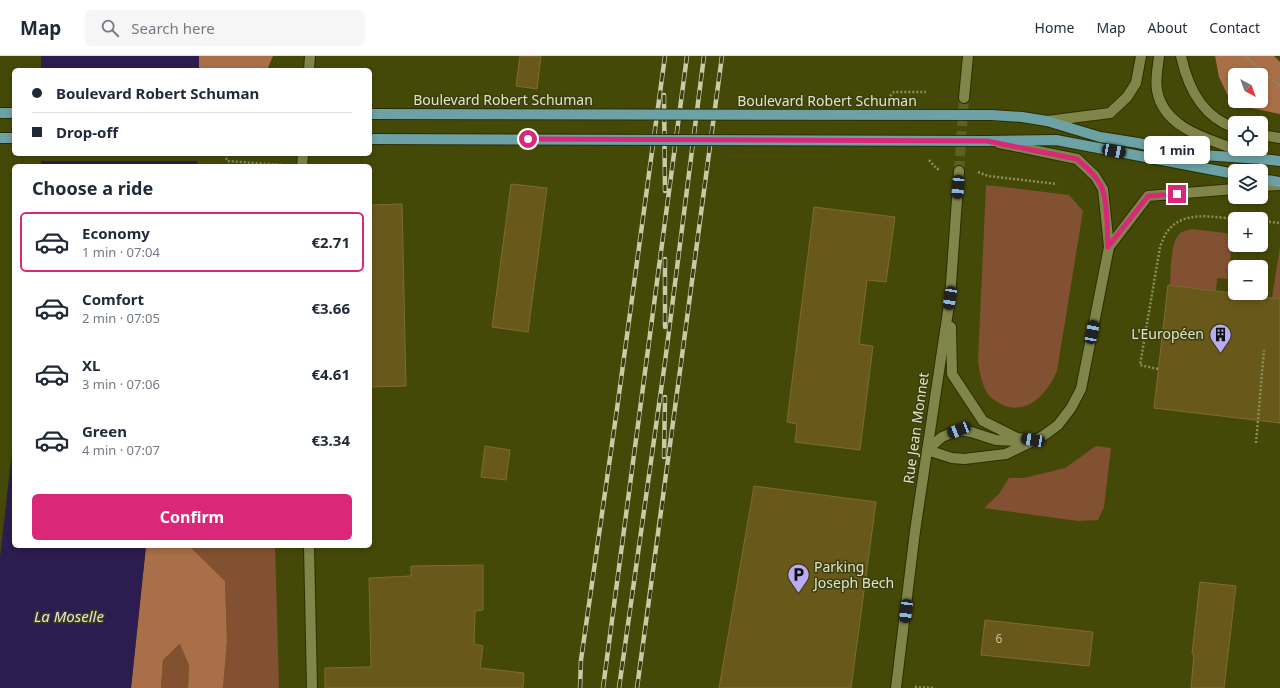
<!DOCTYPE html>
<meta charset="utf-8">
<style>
:root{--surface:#fff;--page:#f6f6f7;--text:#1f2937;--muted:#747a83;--line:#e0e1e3;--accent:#db2777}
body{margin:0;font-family:"Noto Sans",sans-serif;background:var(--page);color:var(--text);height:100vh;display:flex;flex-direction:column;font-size:15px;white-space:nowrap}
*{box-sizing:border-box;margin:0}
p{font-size:13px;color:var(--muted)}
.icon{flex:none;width:22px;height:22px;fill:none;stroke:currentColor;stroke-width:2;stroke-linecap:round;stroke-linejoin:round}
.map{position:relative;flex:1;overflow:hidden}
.sheet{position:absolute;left:12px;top:108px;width:360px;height:384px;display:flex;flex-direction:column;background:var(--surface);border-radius:6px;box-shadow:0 2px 6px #0003}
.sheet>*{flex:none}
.top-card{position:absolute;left:12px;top:12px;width:360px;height:88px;border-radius:6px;box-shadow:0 2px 6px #0003;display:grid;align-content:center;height:88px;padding:0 20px;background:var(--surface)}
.needle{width:26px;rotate:139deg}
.fabs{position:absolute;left:1228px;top:12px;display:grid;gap:8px}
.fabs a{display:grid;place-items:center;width:40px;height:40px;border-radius:6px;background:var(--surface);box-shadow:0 2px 6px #0003;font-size:20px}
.end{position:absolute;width:18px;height:18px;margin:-9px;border:5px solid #db2777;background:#fff;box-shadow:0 0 0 2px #fff}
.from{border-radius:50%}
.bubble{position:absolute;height:28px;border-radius:6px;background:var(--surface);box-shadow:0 2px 6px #0003;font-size:13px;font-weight:700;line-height:28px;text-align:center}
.car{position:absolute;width:12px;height:24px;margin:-12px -6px;border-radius:5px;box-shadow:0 0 3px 1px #0007;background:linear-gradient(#222 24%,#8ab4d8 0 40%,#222 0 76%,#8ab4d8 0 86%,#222 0)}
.top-card b{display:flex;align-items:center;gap:14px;height:38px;font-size:15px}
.top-card b+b{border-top:1px solid var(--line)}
.top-card i{width:10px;height:10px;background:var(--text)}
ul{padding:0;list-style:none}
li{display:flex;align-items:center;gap:12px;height:60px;margin:0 8px 6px;padding:0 12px;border:2px solid transparent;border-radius:6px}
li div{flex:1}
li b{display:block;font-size:15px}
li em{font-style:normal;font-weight:700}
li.current{border-color:var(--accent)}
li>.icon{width:36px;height:36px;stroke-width:1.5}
h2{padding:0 20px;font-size:18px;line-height:48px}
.cta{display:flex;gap:8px;margin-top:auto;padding:8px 20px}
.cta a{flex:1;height:46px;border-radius:6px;background:var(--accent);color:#fff;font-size:16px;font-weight:700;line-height:46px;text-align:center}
header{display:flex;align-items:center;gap:24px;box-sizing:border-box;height:56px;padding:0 20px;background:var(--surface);border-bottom:1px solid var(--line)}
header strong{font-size:19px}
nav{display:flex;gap:22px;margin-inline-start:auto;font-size:14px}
.search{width:280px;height:36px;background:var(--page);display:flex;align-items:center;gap:10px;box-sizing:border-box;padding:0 14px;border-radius:6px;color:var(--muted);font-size:15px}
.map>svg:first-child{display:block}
</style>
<header>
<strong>Map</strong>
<div class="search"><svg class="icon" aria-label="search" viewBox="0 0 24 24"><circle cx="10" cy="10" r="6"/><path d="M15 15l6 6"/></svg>Search here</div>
<nav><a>Home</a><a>Map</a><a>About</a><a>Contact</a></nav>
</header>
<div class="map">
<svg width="1280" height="632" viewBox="0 0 1280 632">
<rect width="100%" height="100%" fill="#454907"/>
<!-- green -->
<g fill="#825131">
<path d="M 986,129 L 1069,139 L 1083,155 L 1057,315 C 1048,335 1031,358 1005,350 C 999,347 991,343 988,338 C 981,327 980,317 978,305 Z"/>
<path d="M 1192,173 L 1233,178 L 1228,223 L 1217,222 L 1216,235 L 1170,229 C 1171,215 1170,187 1180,177 C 1183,175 1188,174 1192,173 Z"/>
<polygon points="1280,191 1280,243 1272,242"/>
<polygon points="1096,390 1111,392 1104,451 1098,464 1078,465 984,452 999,438 1009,422 1024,422 1065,412"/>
<polygon points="195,490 275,490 279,632 223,632 227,584 225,525 190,492"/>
<polygon points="181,588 189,609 188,632 161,632 163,604"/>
</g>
<!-- forest -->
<g fill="#a96f48">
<polygon points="198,0 273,0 267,14 198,14"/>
<polygon points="1215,0 1274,0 1280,6 1280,58 1246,51 1237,45 1261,45 1261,19 1235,19 1235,43 1227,38 1219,21"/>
<polygon points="146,490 195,490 191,492 225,525 227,584 223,632 188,632 189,609 180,588 163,604 161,632 131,632"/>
</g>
<!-- water -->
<g fill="#2c1c50">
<rect x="41" y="0" width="158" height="14"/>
<rect x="41" y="98" width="156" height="12"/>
<polygon points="14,379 14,490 146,490 131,632 0,632 0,501"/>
</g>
<!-- pier -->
<rect fill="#454907" x="39" y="98" width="160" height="7"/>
<!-- building -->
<g fill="#685819" stroke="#7d6c30">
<polygon points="520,0 541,0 537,33 516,30"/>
<polygon points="511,128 547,132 528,276 492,271"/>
<polygon points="402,148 406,330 370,331 370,149"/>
<polygon points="814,151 895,161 886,226 867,224 859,288 873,290 860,394 795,386 797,368 787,366"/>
<polygon points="1168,229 1280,243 1280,367 1154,352"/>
<polygon points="485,390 510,394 506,424 481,421"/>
<polygon points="754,430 876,446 851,632 719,632"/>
<polygon points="483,509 483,554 475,555 474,588 483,590 480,612 524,617 523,632 325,632 325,612 371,611 369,522 411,520 411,510"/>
<polygon points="1200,526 1236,530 1224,632 1191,632 1194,599 1192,598"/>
<polygon points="985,564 1093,576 1089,610 981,599"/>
</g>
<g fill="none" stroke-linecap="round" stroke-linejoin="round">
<!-- minor-tunnel -->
<polyline stroke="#5c6024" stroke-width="10" stroke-dasharray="10 5" stroke-linecap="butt" points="959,115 964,42"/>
<defs>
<g id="minor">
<path d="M 1159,0 C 1158,11 1155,23 1157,34 C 1163,71 1205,82 1235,93"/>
<path d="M 1181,0 C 1188,32 1202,61 1235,72"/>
<polyline points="309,14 310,0"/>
<polyline points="964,42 968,0"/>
<polyline points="1047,65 1110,57 1127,41 1136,27 1141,0"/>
<polyline points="1261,79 1280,82"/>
<polyline points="302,110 303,98"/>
<polyline points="1261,130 1280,129"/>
<polyline points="1109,191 1148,140 1235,133"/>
<polyline points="951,271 952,318 983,365 1017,382 1033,384"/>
<polyline points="927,394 952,402 964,403 1006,398 1043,380 1058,369 1071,352 1081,333 1109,191 1103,133 1095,120 1077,103 999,87"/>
<polyline points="927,394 942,381 959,374 971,376 996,384 1021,385"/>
<polyline points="309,490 312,632"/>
<polyline points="896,632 915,475 950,242 959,115"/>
</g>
<g id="major">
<polyline points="0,57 14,57"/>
<polyline points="991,59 1022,61 1047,65 1100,81 1138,87 1187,98 1262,103 1280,105"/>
<polyline points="0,82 14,82"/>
<polyline points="987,85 1056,84 1235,118"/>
<polyline points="1261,123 1280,126"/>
</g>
</defs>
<!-- minor casing -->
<use href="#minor" stroke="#2b2e00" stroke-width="12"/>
<!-- major casing -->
<use href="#major" stroke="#2b2e00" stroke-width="12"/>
<!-- path -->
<g stroke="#8a8e5b" stroke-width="2.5" stroke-dasharray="2 2" stroke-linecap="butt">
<polyline points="1245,0 1280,30"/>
<polyline points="275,14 277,12"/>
<polyline points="890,40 894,36 926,36"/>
<polyline points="225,98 227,105 282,109"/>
<polyline points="929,104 937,113 940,113"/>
<polyline points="978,116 988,120 1057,128"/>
<polyline points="1261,165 1280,167"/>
<path d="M 1158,313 L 1140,309 L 1160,191 C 1162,186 1164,180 1167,176 C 1182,154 1213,161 1235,163"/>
<polyline points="1256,387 1264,294"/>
<polyline points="915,631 935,632"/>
</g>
<!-- minor -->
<use href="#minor" stroke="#80864a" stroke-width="10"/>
<!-- major -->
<use href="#major" stroke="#6ca2a5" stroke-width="10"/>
<defs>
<g id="rail">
<polyline points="664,39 665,135"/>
<polyline points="665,203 665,271"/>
<polyline points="664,401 665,341"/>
<polyline points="580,632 581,604 617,353 665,0"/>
<polyline points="603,632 687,0"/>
<polyline points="619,632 665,306 704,0"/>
<path d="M 637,632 C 667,421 693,211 722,0"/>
</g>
</defs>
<!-- rail casing -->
<use href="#rail" stroke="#c7cba6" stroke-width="4.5"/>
<!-- rail -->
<use href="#rail" stroke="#3a3e10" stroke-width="3" stroke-dasharray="9" stroke-linecap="butt"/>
<defs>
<g id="major-bridge">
<polyline points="370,58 991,59"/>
<polyline points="370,83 987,85"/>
</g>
</defs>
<!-- major-bridge casing -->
<use href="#major-bridge" stroke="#2b2e00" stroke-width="12" stroke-linecap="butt"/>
<!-- major-bridge -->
<use href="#major-bridge" stroke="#6ca2a5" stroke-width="10"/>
</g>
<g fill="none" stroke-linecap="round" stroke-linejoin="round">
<!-- route -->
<path stroke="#db2777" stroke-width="5" d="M 528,83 L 987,85 L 1077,103 C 1087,112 1099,122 1103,135 C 1108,152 1107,173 1108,191 L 1148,140 L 1177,138"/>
</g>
<!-- icons -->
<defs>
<symbol id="building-pin" viewBox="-11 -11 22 30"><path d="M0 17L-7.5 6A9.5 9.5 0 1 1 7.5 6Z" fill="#bbaaf6" stroke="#3a3e10"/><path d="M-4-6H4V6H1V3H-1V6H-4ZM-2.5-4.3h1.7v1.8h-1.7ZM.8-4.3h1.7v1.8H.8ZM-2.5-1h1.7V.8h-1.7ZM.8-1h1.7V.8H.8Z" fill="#111"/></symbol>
<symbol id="parking-pin" viewBox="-11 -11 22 30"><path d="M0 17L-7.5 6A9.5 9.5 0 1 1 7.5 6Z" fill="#bbaaf6" stroke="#3a3e10"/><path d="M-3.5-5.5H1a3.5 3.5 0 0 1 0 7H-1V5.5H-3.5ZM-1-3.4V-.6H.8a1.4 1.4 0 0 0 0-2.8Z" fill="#111"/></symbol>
</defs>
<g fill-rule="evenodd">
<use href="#building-pin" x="1208" y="266" width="25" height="34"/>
<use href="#parking-pin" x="786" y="506" width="25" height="34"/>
</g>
<g text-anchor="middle" stroke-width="3" stroke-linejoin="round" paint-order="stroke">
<!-- number labels -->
<g font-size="12" fill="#c3c29b">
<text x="999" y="587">6</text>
</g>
<!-- street labels -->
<g font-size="14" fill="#e1e5c6" stroke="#3a3e10">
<text x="503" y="49">Boulevard Robert Schuman</text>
<text x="827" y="50">Boulevard Robert Schuman</text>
<text transform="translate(916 372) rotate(-82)" y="5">Rue Jean Monnet</text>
</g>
<!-- poi labels -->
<g font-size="14" fill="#e1e5c6" stroke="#3a3e10" text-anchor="end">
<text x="1204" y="283">L'Européen</text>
<text x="814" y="516" text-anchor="start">Parking<tspan x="814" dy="16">Joseph Bech</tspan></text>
</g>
<!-- water labels -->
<g font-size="15" font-style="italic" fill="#e4e1f3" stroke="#3a3e10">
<text x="69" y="566">La Moselle</text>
</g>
</g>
</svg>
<div class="fabs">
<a><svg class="needle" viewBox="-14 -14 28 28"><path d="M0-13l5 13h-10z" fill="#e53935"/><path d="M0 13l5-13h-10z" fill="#747a83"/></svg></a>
<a><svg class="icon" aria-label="locate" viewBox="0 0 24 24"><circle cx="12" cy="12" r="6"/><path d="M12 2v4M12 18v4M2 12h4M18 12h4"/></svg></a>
<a><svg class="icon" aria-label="layers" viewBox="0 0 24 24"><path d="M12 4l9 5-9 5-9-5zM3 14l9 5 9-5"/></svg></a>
<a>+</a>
<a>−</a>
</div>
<i class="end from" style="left:528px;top:83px"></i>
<i class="end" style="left:1177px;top:138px"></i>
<div class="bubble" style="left:1144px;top:80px;width:66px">1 min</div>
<i class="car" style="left:1114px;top:95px;rotate:101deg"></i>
<i class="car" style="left:958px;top:131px;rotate:184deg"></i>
<i class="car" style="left:950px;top:242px;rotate:189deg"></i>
<i class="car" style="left:1092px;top:276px;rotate:11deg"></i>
<i class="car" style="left:959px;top:374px;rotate:248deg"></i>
<i class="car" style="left:1033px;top:384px;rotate:279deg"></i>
<i class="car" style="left:906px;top:555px;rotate:187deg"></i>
<div class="top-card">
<b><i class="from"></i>Boulevard Robert Schuman</b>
<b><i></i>Drop-off</b>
</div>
<section class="sheet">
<h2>Choose a ride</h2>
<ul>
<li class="current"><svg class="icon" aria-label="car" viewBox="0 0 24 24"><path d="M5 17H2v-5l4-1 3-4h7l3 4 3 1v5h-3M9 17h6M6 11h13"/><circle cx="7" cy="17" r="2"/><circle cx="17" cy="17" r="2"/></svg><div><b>Economy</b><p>1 min · 07:04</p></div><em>€2.71</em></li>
<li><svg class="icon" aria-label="car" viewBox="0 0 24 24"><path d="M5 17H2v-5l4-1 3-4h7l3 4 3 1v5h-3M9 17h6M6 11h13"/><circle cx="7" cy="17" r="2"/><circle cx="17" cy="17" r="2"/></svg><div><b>Comfort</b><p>2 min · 07:05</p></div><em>€3.66</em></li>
<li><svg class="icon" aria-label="car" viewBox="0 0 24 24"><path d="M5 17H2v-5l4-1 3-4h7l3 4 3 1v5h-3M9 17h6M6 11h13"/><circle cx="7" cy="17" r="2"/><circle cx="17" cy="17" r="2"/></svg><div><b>XL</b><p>3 min · 07:06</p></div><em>€4.61</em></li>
<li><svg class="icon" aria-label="car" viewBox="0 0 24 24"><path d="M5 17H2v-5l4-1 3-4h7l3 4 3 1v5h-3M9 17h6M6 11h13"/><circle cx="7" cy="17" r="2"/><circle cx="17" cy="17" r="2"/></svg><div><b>Green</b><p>4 min · 07:07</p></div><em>€3.34</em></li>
</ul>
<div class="cta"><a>Confirm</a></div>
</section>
</div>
